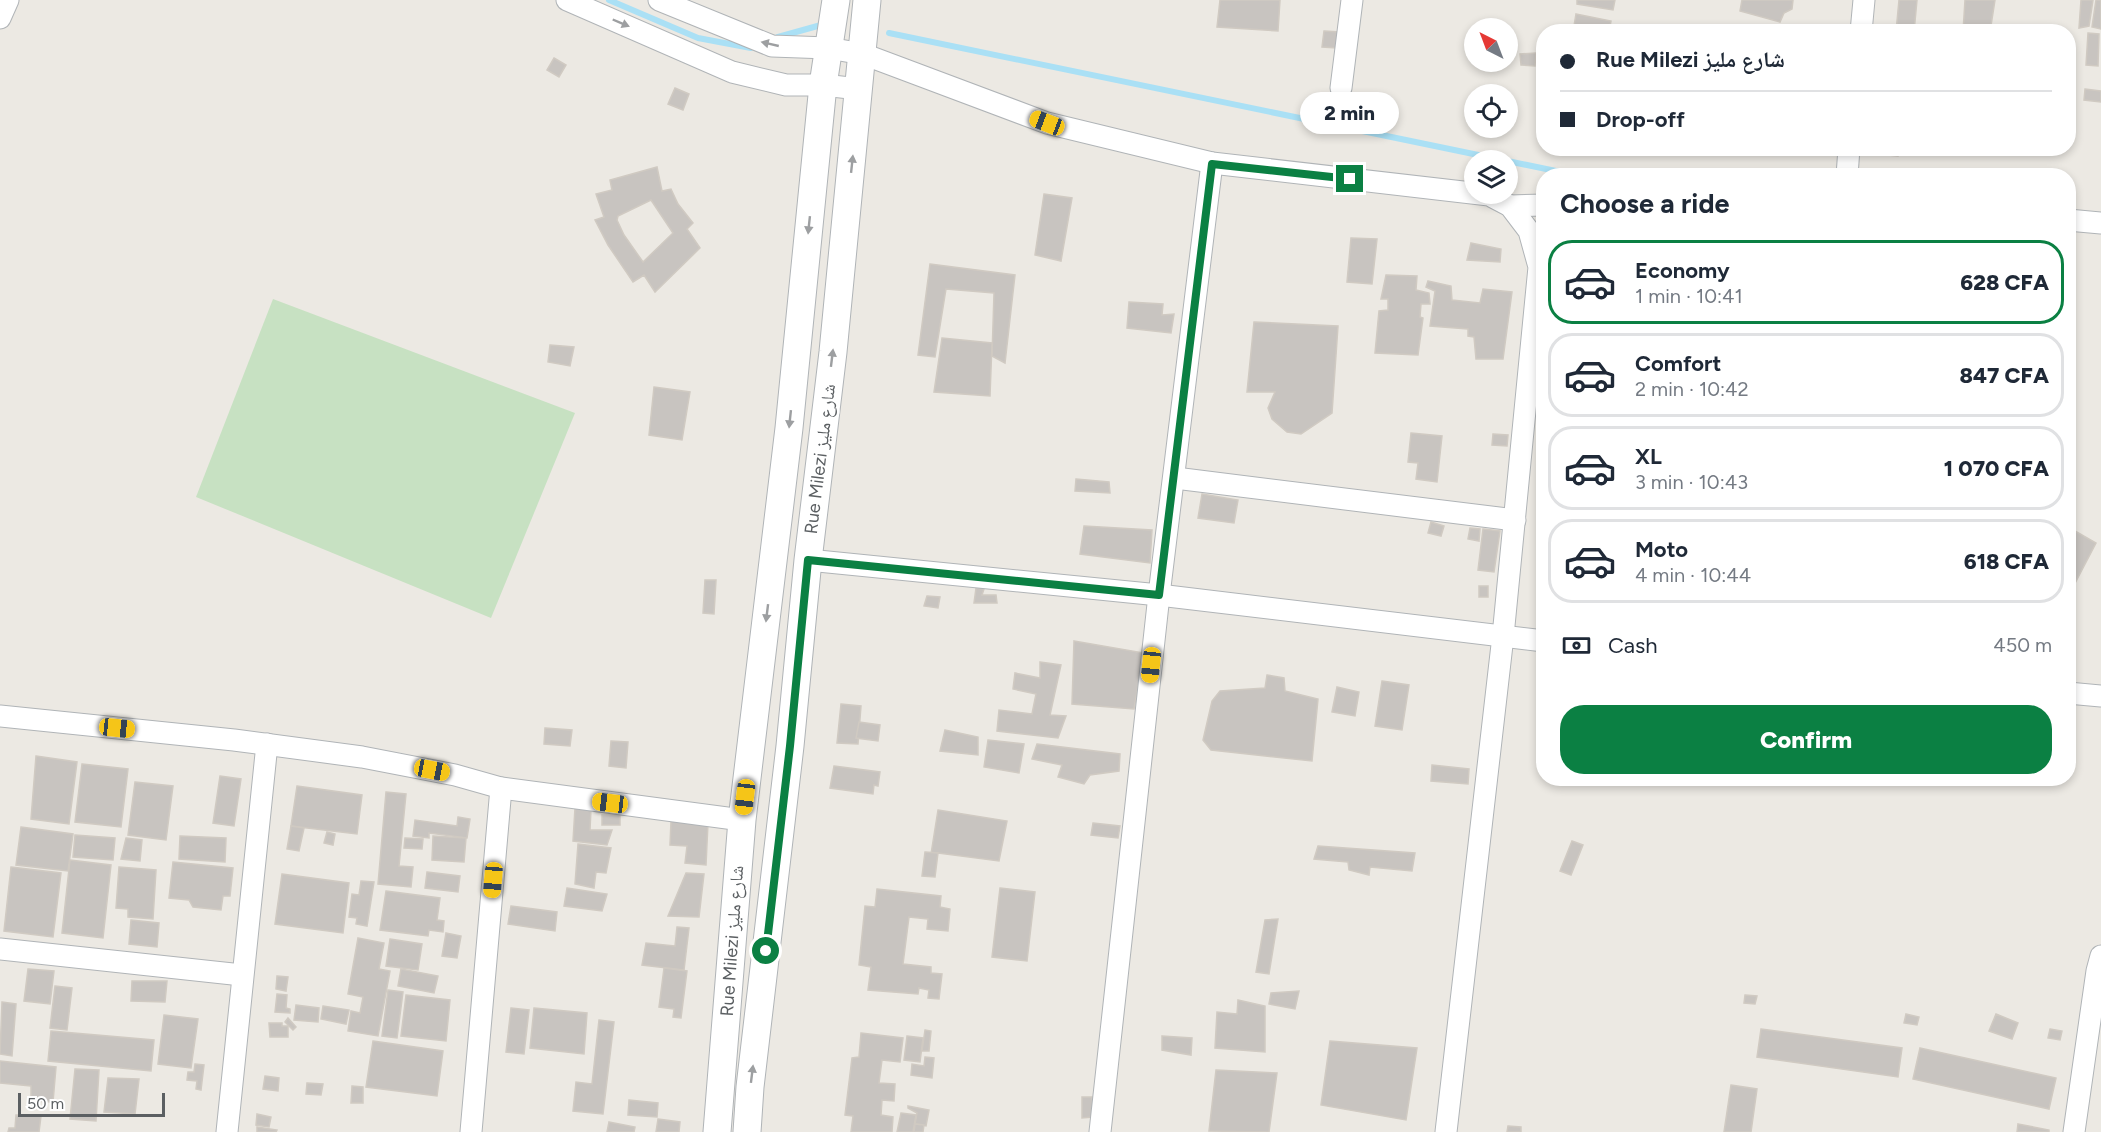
<!DOCTYPE html>
<meta charset="utf-8">
<style>
:root{--surface:#fff;--page:#f6f6f7;--text:#1f2937;--muted:#747a83;--line:#e0e1e3;--accent:#0b8043}
body{margin:0;font-family:Figtree,"Noto Naskh Arabic",sans-serif;background:var(--page);color:var(--text);height:100vh;display:flex;flex-direction:column;font-size:22px;white-space:nowrap}
*{box-sizing:border-box;margin:0}
p{font-size:20px;color:var(--muted)}
.icon{flex:none;width:33px;height:33px;fill:none;stroke:currentColor;stroke-width:2;stroke-linecap:round;stroke-linejoin:round}
.map{position:relative;flex:1;overflow:hidden}
.sheet{position:absolute;left:1536px;top:168px;width:540px;height:618px;display:flex;flex-direction:column;background:var(--surface);border-radius:24px;box-shadow:0 3px 9px #0003}
.sheet>*{flex:none}
.top-card{position:absolute;left:1536px;top:24px;width:540px;height:132px;border-radius:24px;box-shadow:0 3px 9px #0003;display:grid;align-content:center;height:132px;padding:0 24px;background:var(--surface)}
.needle{width:39px;rotate:318deg}
.controls{position:absolute;left:1464px;top:18px;display:grid;gap:12px}
.controls a{display:grid;place-items:center;width:54px;height:54px;border-radius:50%;background:var(--surface);box-shadow:0 3px 9px #0003;font-size:30px}
.scale{position:absolute;left:18px;bottom:15px;width:147px;box-sizing:border-box;padding-left:6px;border:3px solid #5b5f62;border-top:0;font-size:16px;line-height:21px;white-space:nowrap;color:#5b5f62;-webkit-text-stroke:4px #fff;paint-order:stroke}
.end{position:absolute;width:27px;height:27px;margin:-14px;border:8px solid #0b8043;background:#fff;box-shadow:0 0 0 3px #fff}
.from{border-radius:50%}
.bubble{position:absolute;height:42px;border-radius:21px;background:var(--surface);box-shadow:0 3px 9px #0003;font-size:20px;font-weight:800;line-height:42px;text-align:center}
.car{position:absolute;width:18px;height:36px;margin:-18px -9px;border-radius:8px;box-shadow:0 0 4px 2px #0007;background:linear-gradient(#f5c518 24%,#345 0 40%,#f5c518 0 76%,#345 0 86%,#f5c518 0)}
.top-card b{display:flex;align-items:center;gap:21px;height:57px;font-size:22px}
.top-card b+b{border-top:2px solid var(--line)}
.top-card i{width:15px;height:15px;background:var(--text)}
ul{padding:0;list-style:none}
li{display:flex;align-items:center;gap:18px;height:84px;margin:0 12px 9px;padding:0 12px;border:3px solid var(--line);border-radius:24px}
li div{flex:1}
li b{display:block;font-size:22px}
li em{font-style:normal;font-weight:800}
li.on{border-color:var(--accent)}
li>.icon{width:54px;height:54px;stroke-width:1.5}
h2{padding:0 24px;font-size:27px;line-height:72px}
.pay{display:flex;align-items:center;gap:15px;height:66px;padding:0 24px;font-size:22px}
.pay p{margin-inline-start:auto}
.cta{display:flex;gap:12px;margin-top:auto;padding:12px 24px}
.cta a{flex:1;height:69px;border-radius:24px;background:var(--accent);color:#fff;font-size:24px;font-weight:800;line-height:69px;text-align:center}
.map>svg:first-child{display:block}
</style>
<div class="map">
<svg width="2101" height="1132" viewBox="0 0 2101 1132">
<rect width="100%" height="100%" fill="#ece9e3"/>
<!-- green -->
<polygon fill="#c7e1c2" points="273,299 575,413 491,618 196,497"/>
<g fill="none" stroke-linecap="round" stroke-linejoin="round">
<!-- stream -->
<g stroke="#aae0f5" stroke-width="6">
<polyline points="609,0 698,38 751,48"/>
<polyline points="889,33 1580,176"/>
<polyline points="778,37 821,25"/>
</g>
</g>
<!-- building -->
<g fill="#c8c4c0" stroke="#d0cac2" stroke-width="1.5" fill-rule="evenodd">
<polygon points="1220,0 1280,0 1278,31 1217,27"/>
<polygon points="1577,0 1615,0 1613,10 1577,4"/>
<polygon points="1742,0 1793,0 1792,9 1784,13 1780,22 1740,11"/>
<polygon points="1899,0 1917,0 1914,32 1896,32"/>
<polygon points="1965,0 1995,0 1990,32 1963,32"/>
<polygon points="2081,0 2093,0 2089,26 2079,28"/>
<polygon points="2096,0 2101,0 2101,29 2092,27"/>
<polygon points="1576,14 1611,21 1609,32 1573,32"/>
<polygon points="1324,31 1340,32 1337,48 1322,47"/>
<polygon points="2088,33 2099,34 2098,66 2086,65"/>
<polygon points="1536,53 1535,66 1521,65 1520,54"/>
<polygon points="554,58 566,65 559,77 547,70"/>
<polygon points="675,88 689,94 683,110 668,104"/>
<polygon points="2085,89 2101,91 2101,102 2084,100"/>
<polygon points="1878,148 1899,148 1898,156 1878,154"/>
<path d="M 657,167 L 662,191 L 671,189 L 678,204 L 693,223 L 687,229 L 700,248 L 655,292 L 644,275 L 633,282 L 608,245 L 595,220 L 604,217 L 596,194 L 612,190 L 610,180 ZM 651,200 L 673,233 L 643,262 L 624,235 L 617,220 L 618,216 Z"/>
<polygon points="1044,194 1072,198 1061,261 1035,255"/>
<polygon points="1351,238 1377,239 1372,284 1347,282"/>
<polygon points="1471,243 1501,249 1500,262 1467,260"/>
<polygon points="930,264 1015,275 1005,363 992,356 994,293 946,289 935,357 918,355"/>
<polygon points="1386,275 1417,276 1416,290 1429,293 1430,304 1421,304 1420,317 1423,318 1418,355 1375,353 1379,311 1388,310 1388,299 1381,299"/>
<polygon points="1428,281 1451,286 1452,300 1480,303 1483,289 1512,292 1503,359 1476,359 1474,337 1468,336 1468,329 1430,326 1435,291 1426,287"/>
<polygon points="1129,302 1163,304 1162,315 1174,314 1171,333 1127,328"/>
<polygon points="1254,322 1338,326 1332,413 1301,434 1287,432 1272,419 1268,408 1275,392 1247,392"/>
<polygon points="942,338 992,343 990,396 934,392"/>
<polygon points="550,345 574,347 570,366 548,362"/>
<polygon points="654,387 690,392 682,440 649,435"/>
<polygon points="1411,433 1442,436 1437,482 1416,479 1418,463 1408,462"/>
<polygon points="1493,434 1508,435 1507,446 1492,445"/>
<polygon points="1076,479 1109,482 1110,493 1075,491"/>
<polygon points="1202,494 1238,500 1234,523 1198,518"/>
<polygon points="1431,522 1444,526 1441,536 1428,533"/>
<polygon points="1084,526 1152,530 1150,563 1080,554"/>
<polygon points="2068,527 2096,543 2072,589 2068,587"/>
<polygon points="1470,528 1480,529 1479,541 1468,539"/>
<polygon points="1483,529 1500,531 1494,572 1478,570"/>
<polygon points="705,580 716,580 714,614 703,613"/>
<rect x="1479" y="586" width="9" height="11"/>
<polygon points="976,588 984,589 982,595 996,595 997,603 974,603"/>
<polygon points="927,596 940,597 938,608 924,606"/>
<polygon points="1074,641 1144,653 1134,709 1072,704"/>
<polygon points="1040,662 1061,665 1050,715 1066,716 1058,738 997,731 999,710 1032,714 1036,694 1013,689 1015,673 1040,678"/>
<polygon points="1267,675 1284,678 1285,691 1318,699 1312,761 1211,750 1203,740 1212,701 1220,691 1265,688"/>
<polygon points="1382,681 1409,685 1402,730 1375,726"/>
<polygon points="1337,687 1359,692 1355,716 1332,712"/>
<polygon points="841,704 861,706 858,744 837,743"/>
<polygon points="859,722 880,725 878,741 856,738"/>
<polygon points="545,728 572,730 570,746 544,744"/>
<polygon points="945,730 978,737 978,755 940,751"/>
<polygon points="988,740 1024,744 1019,773 984,767"/>
<polygon points="611,741 628,742 626,768 609,766"/>
<polygon points="1037,744 1120,754 1119,771 1090,775 1084,784 1058,777 1062,765 1032,759"/>
<polygon points="36,756 77,762 69,824 31,819"/>
<polygon points="82,764 128,769 121,827 75,822"/>
<polygon points="1432,765 1469,769 1468,784 1431,781"/>
<polygon points="834,766 880,772 878,786 874,785 873,794 830,788"/>
<polygon points="220,776 241,779 234,826 213,823"/>
<polygon points="135,782 173,786 166,840 128,835"/>
<polygon points="297,786 362,795 357,834 291,826"/>
<polygon points="386,792 406,794 399,866 413,867 411,887 378,884"/>
<polygon points="575,808 591,809 590,830 612,830 607,845 573,841"/>
<polygon points="938,810 1007,821 999,861 938,853 931,854"/>
<rect x="602" y="815" width="18" height="10"/>
<polygon points="458,817 470,819 467,838 429,833 429,838 413,836 415,820 457,826"/>
<polygon points="671,821 708,823 706,865 685,863 687,846 670,845"/>
<polygon points="1093,823 1120,826 1118,838 1091,835"/>
<polygon points="291,826 304,828 299,851 287,849"/>
<polygon points="21,827 73,834 68,871 16,865"/>
<polygon points="327,832 335,834 333,845 324,843"/>
<polygon points="75,835 115,838 113,860 73,857"/>
<polygon points="180,836 226,838 225,862 179,859"/>
<polygon points="433,836 466,838 464,862 432,860"/>
<polygon points="126,838 142,840 140,861 121,859"/>
<polygon points="405,838 423,839 422,849 404,848"/>
<polygon points="1572,841 1583,845 1571,875 1560,871"/>
<polygon points="578,844 611,848 606,873 596,872 594,888 575,884"/>
<polygon points="1318,846 1415,853 1412,871 1370,867 1369,875 1349,870 1348,862 1314,859"/>
<polygon points="925,852 938,853 935,877 922,876"/>
<polygon points="70,860 111,865 103,938 62,933"/>
<polygon points="173,862 233,868 230,896 223,896 221,910 193,907 189,900 169,898"/>
<polygon points="11,867 61,873 53,937 4,931"/>
<polygon points="119,867 156,870 153,919 128,917 128,909 116,908"/>
<polygon points="427,872 460,876 458,892 425,888"/>
<polygon points="686,873 704,874 699,917 668,916"/>
<polygon points="282,874 349,883 343,933 275,924"/>
<polygon points="361,881 374,882 367,926 356,924 357,918 349,917 352,894 359,895"/>
<polygon points="567,888 607,894 602,911 564,906"/>
<polygon points="1000,888 1035,892 1027,961 992,957"/>
<polygon points="877,889 941,896 940,907 950,909 948,931 927,929 928,919 909,917 903,964 931,967 931,973 942,974 939,999 928,998 929,990 919,988 918,994 868,990 871,967 859,965 865,906 875,907"/>
<polygon points="386,891 440,898 437,920 444,921 443,932 429,930 428,936 380,930"/>
<polygon points="511,906 557,912 555,931 508,924"/>
<polygon points="1278,919 1269,974 1256,972 1265,920"/>
<polygon points="131,920 159,923 157,947 129,944"/>
<polygon points="677,927 689,928 684,970 642,965 646,943 675,946"/>
<polygon points="446,933 461,936 457,958 442,956"/>
<polygon points="358,938 384,943 379,969 390,971 378,1036 348,1031 351,1011 360,1013 363,997 348,994"/>
<polygon points="390,939 422,944 418,970 386,966"/>
<polygon points="664,968 687,971 681,1018 673,1017 674,1009 659,1007"/>
<polygon points="28,969 54,971 50,1004 24,1001"/>
<polygon points="401,969 438,976 434,993 398,986"/>
<polygon points="277,976 288,977 286,991 276,989"/>
<polygon points="132,981 167,981 165,1002 131,1001"/>
<polygon points="55,986 72,988 67,1030 50,1028"/>
<polygon points="388,990 403,992 397,1038 382,1036"/>
<polygon points="1299,991 1295,1009 1269,1004 1271,993"/>
<polygon points="277,994 287,995 286,1008 290,1009 290,1013 275,1012"/>
<polygon points="406,995 450,1000 446,1041 401,1036"/>
<polygon points="1745,995 1757,996 1755,1004 1744,1003"/>
<polygon points="1238,1000 1265,1006 1265,1052 1215,1048 1217,1012 1237,1014"/>
<polygon points="2,1002 16,1004 12,1056 0,1054"/>
<polygon points="296,1005 319,1008 318,1022 294,1020"/>
<polygon points="323,1006 349,1010 346,1024 321,1019"/>
<polygon points="511,1008 529,1010 524,1054 506,1052"/>
<polygon points="534,1008 587,1013 584,1054 530,1048"/>
<polygon points="1906,1014 1919,1017 1917,1025 1904,1023"/>
<polygon points="1996,1014 2018,1023 2012,1039 1989,1031"/>
<polygon points="164,1015 198,1019 191,1068 158,1064"/>
<polygon points="288,1018 296,1027 293,1030 285,1022"/>
<polygon points="599,1020 614,1022 603,1114 573,1111 576,1082 592,1084"/>
<polygon points="269,1023 282,1023 282,1026 288,1026 288,1037 270,1037"/>
<polygon points="1761,1029 1902,1048 1898,1077 1757,1057"/>
<polygon points="2050,1029 2062,1031 2060,1040 2048,1038"/>
<polygon points="925,1030 931,1031 929,1051 922,1051"/>
<polygon points="51,1031 154,1040 151,1071 48,1061"/>
<polygon points="861,1033 903,1038 900,1062 882,1060 879,1083 895,1084 894,1101 882,1100 881,1115 893,1117 892,1132 851,1132 853,1116 845,1115 852,1058 859,1057"/>
<polygon points="907,1036 923,1038 920,1062 904,1060"/>
<polygon points="1162,1036 1192,1038 1191,1055 1162,1050"/>
<polygon points="373,1041 443,1051 437,1096 366,1087"/>
<polygon points="1330,1041 1417,1048 1406,1120 1321,1105"/>
<polygon points="1920,1048 2056,1078 2049,1109 1913,1079"/>
<polygon points="925,1057 934,1058 932,1078 911,1075 912,1064 924,1066"/>
<polygon points="0,1061 56,1067 53,1102 31,1101 31,1086 0,1083"/>
<polygon points="195,1064 204,1065 201,1090 196,1089 197,1081 187,1080 188,1072 194,1072"/>
<polygon points="75,1069 99,1070 96,1121 70,1119"/>
<polygon points="1216,1070 1277,1073 1269,1132 1209,1131"/>
<polygon points="265,1076 279,1078 278,1091 263,1089"/>
<polygon points="108,1078 139,1079 135,1114 104,1112"/>
<polygon points="307,1083 323,1084 321,1095 306,1094"/>
<polygon points="1731,1085 1757,1089 1751,1132 1724,1132"/>
<polygon points="352,1086 363,1087 363,1103 351,1103"/>
<polygon points="1082,1097 1092,1097 1093,1117 1082,1118"/>
<polygon points="629,1100 658,1103 657,1117 628,1115"/>
<polygon points="908,1106 929,1110 926,1126 915,1124 917,1113 908,1108"/>
<polygon points="901,1113 916,1115 913,1132 897,1132"/>
<polygon points="257,1114 271,1117 269,1127 256,1125"/>
<polygon points="16,1115 41,1116 39,1132 8,1132 9,1128 15,1128"/>
<polygon points="658,1119 680,1122 679,1132 656,1132"/>
<polygon points="609,1122 635,1127 634,1132 607,1132"/>
<polygon points="915,1124 924,1125 923,1132 914,1132"/>
<polygon points="2018,1124 2049,1130 2049,1132 2017,1132"/>
<polygon points="1508,1126 1521,1127 1521,1132 1507,1132"/>
<polygon points="257,1127 277,1130 276,1132 257,1132"/>
</g>
<g fill="none" stroke-linecap="round" stroke-linejoin="round">
<defs>
<g id="minor">
<polyline points="567,0 732,72 786,85 823,85 859,89"/>
<polyline points="659,0 772,46 828,48 863,54 1047,123 1212,163 1489,195 1510,206 1529,231 1539,267 1503,636 1446,1132"/>
<polyline points="0,18 8,0"/>
<polyline points="1861,32 1864,0"/>
<polyline points="1341,88 1352,0"/>
<polyline points="1847,176 1849,148"/>
<polyline points="1510,206 1544,205"/>
<polyline points="2068,220 2101,223"/>
<polyline points="1175,478 1515,520"/>
<polyline points="808,560 1159,595 1544,641"/>
<polyline points="2068,693 2101,696"/>
<polyline points="0,716 234,740 362,757 455,775 501,788 742,820"/>
<polyline points="0,949 242,975"/>
<polyline points="227,1132 267,744"/>
<polyline points="471,1132 501,788"/>
<polyline points="1100,1132 1159,595 1212,163"/>
<polyline points="2074,1132 2097,971 2101,956"/>
</g>
<g id="tertiary">
<polyline points="717,1132 742,820 789,428 823,85 836,0"/>
<polyline points="747,1132 750,1087 790,746 808,560 833,352 867,0"/>
</g>
</defs>
<!-- minor casing -->
<use href="#minor" stroke="#b0b4b7" stroke-width="23"/>
<!-- tertiary casing -->
<use href="#tertiary" stroke="#b0b4b7" stroke-width="29"/>
<!-- minor -->
<use href="#minor" stroke="#fff" stroke-width="21"/>
<!-- tertiary -->
<use href="#tertiary" stroke="#fff" stroke-width="27"/>
</g>
<!-- one-way arrows -->
<defs><path id="oneway-solid" d="M-6-.8H1V-3.2L6.5 0L1 3.2V.8H-6Z" transform="scale(1.5)"/></defs>
<g fill="#9d9fa1">
<use href="#oneway-solid" transform="translate(621 23) rotate(23)"/>
<use href="#oneway-solid" transform="translate(770 44) rotate(-167)"/>
<use href="#oneway-solid" transform="translate(852 164) rotate(-84)"/>
<use href="#oneway-solid" transform="translate(809 225) rotate(96)"/>
<use href="#oneway-solid" transform="translate(832 358) rotate(-83)"/>
<use href="#oneway-solid" transform="translate(790 419) rotate(96)"/>
<use href="#oneway-solid" transform="translate(767 613) rotate(97)"/>
<use href="#oneway-solid" transform="translate(752 1074) rotate(-83)"/>
</g>
<g fill="none" stroke-linecap="round" stroke-linejoin="round">
<!-- route -->
<polyline stroke="#0b8043" stroke-width="8" points="766,951 790,746 808,560 1159,595 1212,164 1350,179"/>
</g>
<g text-anchor="middle" stroke-width="5" stroke-linejoin="round" paint-order="stroke">
<!-- street labels -->
<g font-size="18" fill="#5b5f62" stroke="#fff">
<text transform="translate(820 459) rotate(-83)" y="6">Rue Milezi شارع مليز</text>
<text transform="translate(732 941) rotate(-86)" y="6">Rue Milezi شارع مليز</text>
</g>
</g>
</svg>
<div class="controls">
<a><svg class="needle" viewBox="-14 -14 28 28"><path d="M0-13l5 13h-10z" fill="#e53935"/><path d="M0 13l5-13h-10z" fill="#747a83"/></svg></a>
<a><svg class="icon" aria-label="locate" viewBox="0 0 24 24"><circle cx="12" cy="12" r="6"/><path d="M12 2v4M12 18v4M2 12h4M18 12h4"/></svg></a>
<a><svg class="icon" aria-label="layers" viewBox="0 0 24 24"><path d="M12 4l9 5-9 5-9-5zM3 14l9 5 9-5"/></svg></a>
</div>
<div class="scale">50 m</div>
<i class="end from" style="left:766px;top:951px"></i>
<i class="end" style="left:1350px;top:179px"></i>
<div class="bubble" style="left:1300px;top:92px;width:99px">2 min</div>
<i class="car" style="left:1047px;top:123px;rotate:291deg"></i>
<i class="car" style="left:1151px;top:665px;rotate:186deg"></i>
<i class="car" style="left:117px;top:728px;rotate:96deg"></i>
<i class="car" style="left:432px;top:770px;rotate:101deg"></i>
<i class="car" style="left:745px;top:797px;rotate:187deg"></i>
<i class="car" style="left:610px;top:803px;rotate:277deg"></i>
<i class="car" style="left:493px;top:880px;rotate:185deg"></i>
<div class="top-card">
<b><i class="from"></i>Rue Milezi شارع مليز</b>
<b><i></i>Drop-off</b>
</div>
<section class="sheet">
<h2>Choose a ride</h2>
<ul>
<li class="on"><svg class="icon" aria-label="car" viewBox="0 0 24 24"><path d="M5 17H2v-5l4-1 3-4h7l3 4 3 1v5h-3M9 17h6M6 11h13"/><circle cx="7" cy="17" r="2"/><circle cx="17" cy="17" r="2"/></svg><div><b>Economy</b><p>1 min · 10:41</p></div><em>628 CFA</em></li>
<li><svg class="icon" aria-label="car" viewBox="0 0 24 24"><path d="M5 17H2v-5l4-1 3-4h7l3 4 3 1v5h-3M9 17h6M6 11h13"/><circle cx="7" cy="17" r="2"/><circle cx="17" cy="17" r="2"/></svg><div><b>Comfort</b><p>2 min · 10:42</p></div><em>847 CFA</em></li>
<li><svg class="icon" aria-label="car" viewBox="0 0 24 24"><path d="M5 17H2v-5l4-1 3-4h7l3 4 3 1v5h-3M9 17h6M6 11h13"/><circle cx="7" cy="17" r="2"/><circle cx="17" cy="17" r="2"/></svg><div><b>XL</b><p>3 min · 10:43</p></div><em>1 070 CFA</em></li>
<li><svg class="icon" aria-label="car" viewBox="0 0 24 24"><path d="M5 17H2v-5l4-1 3-4h7l3 4 3 1v5h-3M9 17h6M6 11h13"/><circle cx="7" cy="17" r="2"/><circle cx="17" cy="17" r="2"/></svg><div><b>Moto</b><p>4 min · 10:44</p></div><em>618 CFA</em></li>
</ul>
<div class="pay"><svg class="icon" aria-label="cash" viewBox="0 0 24 24"><path d="M3 7h18v10H3z"/><circle cx="12" cy="12" r="2"/></svg>Cash<p>450 m</p></div>
<div class="cta"><a>Confirm</a></div>
</section>
</div>
